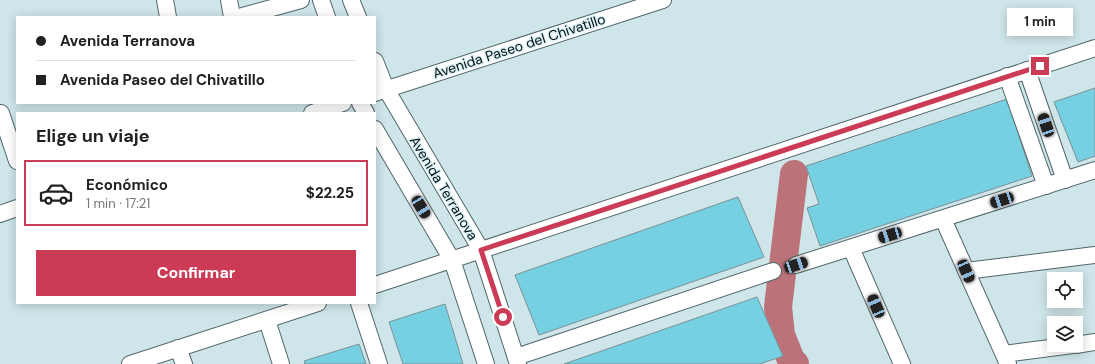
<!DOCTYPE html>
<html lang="es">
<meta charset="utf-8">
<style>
:root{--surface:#fff;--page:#f2f2f2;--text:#202124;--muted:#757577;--line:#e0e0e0;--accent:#cc3b56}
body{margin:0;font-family:"DM Sans",sans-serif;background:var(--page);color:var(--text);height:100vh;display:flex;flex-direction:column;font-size:15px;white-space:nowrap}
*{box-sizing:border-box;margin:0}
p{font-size:13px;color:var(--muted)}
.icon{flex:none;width:22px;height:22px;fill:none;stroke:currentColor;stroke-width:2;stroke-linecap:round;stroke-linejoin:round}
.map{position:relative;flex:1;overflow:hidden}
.details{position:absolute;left:16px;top:112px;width:360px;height:192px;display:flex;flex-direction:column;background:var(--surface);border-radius:0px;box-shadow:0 2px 10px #0003}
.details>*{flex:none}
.top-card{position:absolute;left:16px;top:16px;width:360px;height:88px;border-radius:0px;box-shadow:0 2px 10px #0003;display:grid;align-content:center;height:88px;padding:0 20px;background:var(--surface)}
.buttons{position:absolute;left:1047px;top:272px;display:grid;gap:8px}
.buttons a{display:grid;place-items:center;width:36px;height:36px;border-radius:0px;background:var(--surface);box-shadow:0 2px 10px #0003;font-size:20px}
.end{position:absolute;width:18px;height:18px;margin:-9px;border:5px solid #cc3b56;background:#fff;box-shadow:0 0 0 2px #fff}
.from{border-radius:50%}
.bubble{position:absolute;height:28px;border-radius:0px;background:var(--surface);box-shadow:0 2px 10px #0003;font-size:13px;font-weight:700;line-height:28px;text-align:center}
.car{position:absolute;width:12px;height:24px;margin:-12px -6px;border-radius:5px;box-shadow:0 0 3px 1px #0007;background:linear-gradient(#222 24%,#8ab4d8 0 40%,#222 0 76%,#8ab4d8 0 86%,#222 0)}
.top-card b{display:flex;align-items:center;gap:14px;height:38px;font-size:15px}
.top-card b+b{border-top:1px solid var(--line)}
.top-card i{width:10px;height:10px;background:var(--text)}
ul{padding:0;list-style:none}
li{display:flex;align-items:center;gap:12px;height:66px;margin:0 8px 6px;padding:0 12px;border:2px solid transparent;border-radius:0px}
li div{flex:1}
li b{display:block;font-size:15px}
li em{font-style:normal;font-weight:700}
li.active{border-color:var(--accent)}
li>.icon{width:36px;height:36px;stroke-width:1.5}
h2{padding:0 20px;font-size:18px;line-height:48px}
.primary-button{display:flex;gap:8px;margin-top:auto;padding:8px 20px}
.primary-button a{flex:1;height:46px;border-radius:0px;background:var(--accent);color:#fff;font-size:16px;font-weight:700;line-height:46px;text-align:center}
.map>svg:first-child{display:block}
</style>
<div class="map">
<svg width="1095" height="364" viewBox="0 0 1095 364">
<rect width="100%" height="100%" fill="#cee5e9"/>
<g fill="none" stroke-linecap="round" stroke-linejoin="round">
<!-- river -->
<polyline stroke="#bb7379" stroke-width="28" points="794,174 778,307 781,335 791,360 795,364"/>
</g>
<!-- building -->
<g fill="#75d1e2" stroke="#7b9095">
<polygon points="1095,88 1095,156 1078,162 1054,102"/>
<polygon points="1007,99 1032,176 820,246 807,208 819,204 806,166"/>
<polygon points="738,197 764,257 539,335 515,275"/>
<polygon points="757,297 783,356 760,364 564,364"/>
<polygon points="445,304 463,364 403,364 389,322"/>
<polygon points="359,344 366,364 305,364 304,361"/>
</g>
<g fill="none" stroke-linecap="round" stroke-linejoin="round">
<defs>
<g id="minor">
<polyline points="165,0 168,17"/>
<polyline points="229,0 232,17"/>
<polyline points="321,0 327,17"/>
<polyline points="351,0 358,17"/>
<polyline points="239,17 301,0"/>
<polyline points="375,61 386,89 481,250 518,364"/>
<polyline points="1027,70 1065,180"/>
<polyline points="1007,76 1046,186"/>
<polyline points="375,93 663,0"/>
<polyline points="360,103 366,113"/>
<polyline points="1,113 17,161"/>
<polyline points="312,113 343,103"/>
<polyline points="375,129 452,260 486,364"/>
<polyline points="0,214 17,208"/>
<polyline points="943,219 1008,364"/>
<polyline points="851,248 902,364"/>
<polyline points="796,265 1095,170"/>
<polyline points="966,271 1095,255"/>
<polyline points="375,285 1095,48"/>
<polyline points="359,303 379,364"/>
<polyline points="267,320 281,364"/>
<polyline points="1076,345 1095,342"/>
<polyline points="178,348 184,364"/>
<polyline points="1004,354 1073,345"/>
<polyline points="516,357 773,271"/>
<polyline points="130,364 318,303"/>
</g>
</defs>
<!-- minor casing -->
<use href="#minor" stroke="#51666a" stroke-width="18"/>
<!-- minor -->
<use href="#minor" stroke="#fff" stroke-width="16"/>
</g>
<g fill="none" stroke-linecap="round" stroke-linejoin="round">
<!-- route -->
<polyline stroke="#cc3b56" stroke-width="5" points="503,317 481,250 1040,66"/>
</g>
<g text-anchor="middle" stroke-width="3" stroke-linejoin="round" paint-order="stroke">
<!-- street labels -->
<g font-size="14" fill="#091113" stroke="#dbf2f7">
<text transform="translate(519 46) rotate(-18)" y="5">Avenida Paseo del Chivatillo</text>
<text transform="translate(444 188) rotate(59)" y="5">Avenida Terranova</text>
</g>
</g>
</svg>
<div class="buttons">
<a><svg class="icon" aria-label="locate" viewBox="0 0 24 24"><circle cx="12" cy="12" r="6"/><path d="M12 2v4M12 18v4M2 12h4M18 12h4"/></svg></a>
<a><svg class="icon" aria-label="layers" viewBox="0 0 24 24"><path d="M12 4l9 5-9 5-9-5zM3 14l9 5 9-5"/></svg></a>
</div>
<i class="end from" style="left:503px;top:317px"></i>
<i class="end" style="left:1040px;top:66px"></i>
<div class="bubble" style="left:1007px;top:8px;width:66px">1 min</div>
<i class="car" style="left:1046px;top:125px;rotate:341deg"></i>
<i class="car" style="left:1002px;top:200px;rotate:252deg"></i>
<i class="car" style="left:421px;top:207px;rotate:149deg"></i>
<i class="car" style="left:890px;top:235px;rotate:253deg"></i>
<i class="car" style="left:796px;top:265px;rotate:72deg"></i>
<i class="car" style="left:966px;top:271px;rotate:156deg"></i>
<i class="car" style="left:876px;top:306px;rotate:337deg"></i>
<div class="top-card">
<b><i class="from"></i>Avenida Terranova</b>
<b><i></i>Avenida Paseo del Chivatillo</b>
</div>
<section class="details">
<h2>Elige un viaje</h2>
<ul>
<li class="active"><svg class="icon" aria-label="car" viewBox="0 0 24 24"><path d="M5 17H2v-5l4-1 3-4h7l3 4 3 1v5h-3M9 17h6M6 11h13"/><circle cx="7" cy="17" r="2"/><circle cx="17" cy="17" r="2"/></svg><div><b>Económico</b><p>1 min · 17:21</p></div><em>$22.25</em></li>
</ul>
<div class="primary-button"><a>Confirmar</a></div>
</section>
</div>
